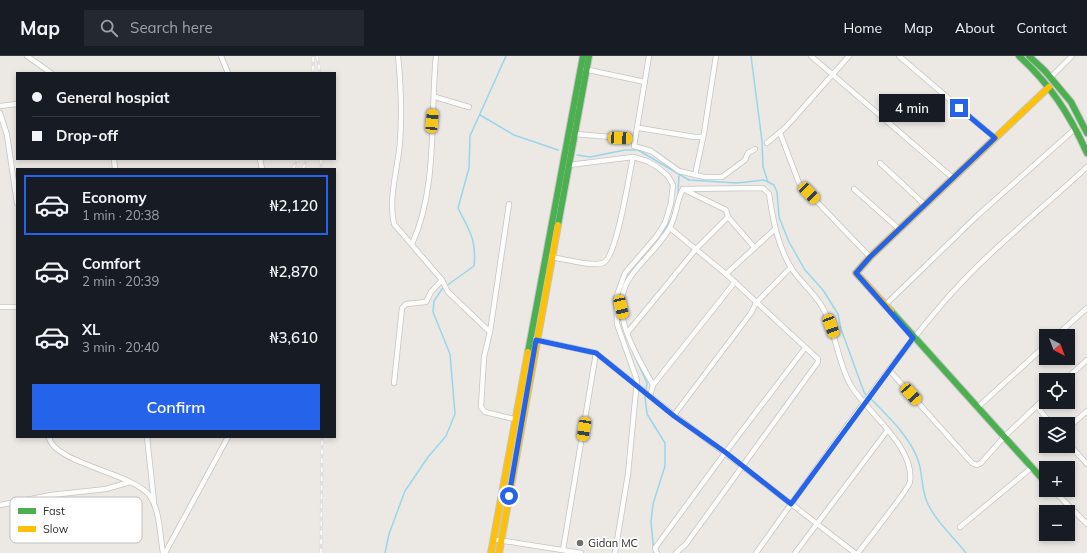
<!DOCTYPE html>
<meta charset="utf-8">
<style>
:root{--surface:#171b24;--page:#242831;--text:#f1f3f6;--muted:#9ea1a6;--line:#363941;--accent:#2563eb}
body{margin:0;font-family:Mulish,sans-serif;background:var(--page);color:var(--text);height:100vh;display:flex;flex-direction:column;font-size:15px;white-space:nowrap}
*{box-sizing:border-box;margin:0}
p{font-size:13px;color:var(--muted)}
.icon{flex:none;width:22px;height:22px;fill:none;stroke:currentColor;stroke-width:2;stroke-linecap:round;stroke-linejoin:round}
.map{position:relative;flex:1;overflow:hidden}
.details{position:absolute;left:16px;top:112px;width:320px;height:270px;display:flex;flex-direction:column;background:var(--surface);border-radius:0px;box-shadow:0 2px 6px #0003}
.details>*{flex:none}
.guide{position:absolute;left:16px;top:16px;width:320px;height:88px;border-radius:0px;box-shadow:0 2px 6px #0003;display:grid;align-content:center;height:88px;padding:0 16px;background:var(--surface)}
.needle{width:26px;rotate:139deg}
.buttons{position:absolute;left:1039px;top:273px;display:grid;gap:8px}
.buttons a{display:grid;place-items:center;width:36px;height:36px;border-radius:0px;background:var(--surface);box-shadow:0 2px 6px #0003;font-size:20px}
.end{position:absolute;width:18px;height:18px;margin:-9px;border:5px solid #2563eb;background:#fff;box-shadow:0 0 0 2px #fff}
.from{border-radius:50%}
.bubble{position:absolute;height:28px;border-radius:0px;background:var(--surface);box-shadow:0 2px 6px #0003;font-size:13px;font-weight:600;line-height:28px;text-align:center}
.car{position:absolute;width:12px;height:24px;margin:-12px -6px;border-radius:5px;box-shadow:0 0 3px 1px #0007;background:linear-gradient(#f5c518 24%,#345 0 40%,#f5c518 0 76%,#345 0 86%,#f5c518 0)}
.guide b{display:flex;align-items:center;gap:14px;height:38px;font-size:15px}
.guide b+b{border-top:1px solid var(--line)}
.guide i{width:10px;height:10px;background:var(--text)}
ul{padding:7px 0 0;list-style:none}
li{display:flex;align-items:center;gap:12px;height:60px;margin:0 8px 6px;padding:0 8px;border:2px solid transparent;border-radius:0px}
li div{flex:1}
li b{display:block;font-size:15px}
li em{font-style:normal;font-weight:600}
li.active{border-color:var(--accent)}
li>.icon{width:36px;height:36px;stroke-width:1.5}
.cta{display:flex;gap:8px;margin-top:auto;padding:8px 16px}
.cta a{flex:1;height:46px;border-radius:0px;background:var(--accent);color:#fff;font-size:16px;font-weight:600;line-height:46px;text-align:center}
header{display:flex;align-items:center;gap:24px;box-sizing:border-box;height:56px;padding:0 20px;background:var(--surface);border-bottom:1px solid var(--line)}
header strong{font-size:19px}
nav{display:flex;gap:22px;margin-inline-start:auto;font-size:14px}
.search{width:280px;height:36px;background:var(--page);display:flex;align-items:center;gap:10px;box-sizing:border-box;padding:0 14px;border-radius:0px;color:var(--muted);font-size:15px}
.map>svg:first-child{display:block}
</style>
<header>
<strong>Map</strong>
<div class="search"><svg class="icon" aria-label="search" viewBox="0 0 24 24"><circle cx="10" cy="10" r="6"/><path d="M15 15l6 6"/></svg>Search here</div>
<nav><a>Home</a><a>Map</a><a>About</a><a>Contact</a></nav>
</header>
<div class="map">
<svg width="1087" height="497" viewBox="0 0 1087 497">
<rect width="100%" height="100%" fill="#ece8e4"/>
<g fill="none" stroke-linecap="round" stroke-linejoin="round">
<!-- stream -->
<g stroke="#99d6ec" stroke-width="1.5">
<polyline points="751,0 762,85 763,111 768,126"/>
<polyline points="480,59 514,79 558,94"/>
<polyline points="577,99 590,101 625,94 638,94 689,124 737,127 764,124 774,129 777,136 779,161 789,186 805,214 823,234 838,258 841,273 864,336 867,340"/>
<polyline points="678,139 679,119"/>
<polyline points="662,179 673,160"/>
<polyline points="621,235 619,253 623,271"/>
<polyline points="633,296 647,327 645,341 647,358 665,387 665,410 653,448 651,466 654,497"/>
<path d="M 870,342 C 887,359 910,381 918,404 C 923,418 921,432 927,446 C 936,466 953,480 966,497"/>
<path d="M 385,497 L 389,478 L 405,435 L 428,401 L 446,380 L 455,358 L 450,298 L 433,256 L 434,245 L 442,233 L 474,210 C 477,184 469,174 458,152 L 469,112 L 470,80 L 506,0"/>
</g>
<defs>
<g id="street">
<polyline points="27,0 51,17"/>
<polyline points="221,0 228,17"/>
<path d="M 398,0 C 401,29 402,57 400,86 C 398,112 388,142 394,168 L 442,224 L 448,236 L 490,276"/>
<polyline points="649,0 634,90 651,95 679,115 704,121 722,121 745,104 748,97 755,93"/>
<polyline points="811,0 953,122"/>
<polyline points="899,0 995,82"/>
<polyline points="584,13 645,26"/>
<polyline points="1050,22 1072,0"/>
<polyline points="435,41 469,51"/>
<polyline points="0,50 17,48"/>
<polyline points="0,57 7,79 17,147"/>
<polyline points="639,72 695,81 703,81"/>
<polyline points="780,77 799,127 870,201"/>
<polyline points="575,78 635,83"/>
<polyline points="767,87 786,71 849,0"/>
<polyline points="114,103 115,113"/>
<polyline points="260,103 262,113"/>
<polyline points="880,107 925,149"/>
<polyline points="569,109 633,101 647,105 656,110 668,120 673,129 671,147 665,167 656,181 625,217 616,242 617,268 637,324 628,418 615,497"/>
<polyline points="695,119 704,77 716,0"/>
<path d="M 683,133 L 763,132 L 769,138 C 773,164 777,187 790,210 C 800,227 817,238 825,256 C 836,279 838,306 850,328 C 867,357 915,390 910,426 C 909,433 865,487 858,497"/>
<polyline points="683,133 726,154 728,161 754,191"/>
<polyline points="854,133 899,173"/>
<polyline points="509,148 490,276 484,301 481,351 485,356 514,363"/>
<polyline points="670,172 726,218 818,303 818,306 686,488 676,497"/>
<path d="M 412,188 C 438,132 430,60 436,0"/>
<path d="M 551,201 C 565,203 591,211 603,207 C 617,202 629,118 633,101"/>
<polyline points="726,218 774,174"/>
<polyline points="884,250 977,160 1076,72"/>
<polyline points="0,251 17,251"/>
<polyline points="628,276 696,193 728,161"/>
<polyline points="1056,280 1087,252"/>
<polyline points="533,283 596,297 674,359 725,397 855,497"/>
<polyline points="890,315 972,407 977,409 981,407 1004,381 1046,341"/>
<polyline points="1065,324 1087,304"/>
<polyline points="394,327 402,252 406,248 426,246 431,236 442,224"/>
<path d="M 653,329 C 637,300 608,256 629,223 C 641,205 658,192 669,173 C 677,160 676,145 683,133"/>
<polyline points="650,340 653,329 735,226"/>
<polyline points="1037,350 1051,368"/>
<polyline points="978,351 1046,289"/>
<polyline points="674,359 751,257 756,247 791,211"/>
<polyline points="1068,372 1087,355"/>
<path d="M 49,381 C 53,407 133,417 150,440 C 160,455 160,480 163,497"/>
<polyline points="147,381 154,446"/>
<polyline points="1068,387 1087,408"/>
<polyline points="1053,434 1087,468"/>
<polyline points="0,449 51,439 106,433 130,426"/>
<polyline points="960,471 1031,412"/>
<polyline points="498,484 581,497"/>
<polyline points="563,494 596,297"/>
<polyline points="165,497 228,381"/>
<polyline points="657,497 655,492 725,397 805,292"/>
<path d="M 756,497 C 819,410 879,320 950,239 C 991,193 1042,153 1087,111"/>
<polyline points="795,497 887,375"/>
</g>
<g id="fast">
<path d="M 1019,0 C 1050,28 1070,59 1087,97"/>
<polyline points="1029,0 1045,15 1071,46 1087,77"/>
<polyline points="558,169 589,0"/>
<polyline points="891,255 1046,427"/>
<polyline points="528,296 583,0"/>
</g>
<g id="slow">
<polyline points="891,255 856,217 870,201 1049,31"/>
<polyline points="491,497 528,296"/>
<polyline points="499,497 558,169"/>
</g>
</defs>
<!-- street casing -->
<use href="#street" stroke="#c5c4c5" stroke-width="6"/>
<!-- fast casing -->
<use href="#fast" stroke="#c5c4c5" stroke-width="8"/>
<!-- slow casing -->
<use href="#slow" stroke="#c5c4c5" stroke-width="8"/>
<!-- street -->
<use href="#street" stroke="#fcfcfb" stroke-width="4.5"/>
<!-- fast -->
<use href="#fast" stroke="#4caf50" stroke-width="6"/>
<!-- slow -->
<use href="#slow" stroke="#ffc107" stroke-width="6"/>
<defs>
<g id="rail">
<polyline points="317,0 320,17"/>
<polyline points="313,1 313,17"/>
<polyline points="321,103 321,113"/>
<polyline points="293,113 298,103"/>
<polyline points="303,113 307,103"/>
<polyline points="321,497 322,381"/>
</g>
</defs>
<!-- rail casing -->
<use href="#rail" stroke="#dfdfe1" stroke-width="3"/>
<!-- rail -->
<use href="#rail" stroke="#fff" stroke-width="1.5" stroke-dasharray="4.5" stroke-linecap="butt"/>
</g>
<g fill="none" stroke-linecap="round" stroke-linejoin="round">
<!-- route -->
<polyline stroke="#2563eb" stroke-width="5" points="509,440 536,284 596,297 674,360 725,396 791,448 913,282 856,217 870,201 995,82 959,52"/>
</g>
<!-- markers -->
<circle fill="#706f6e" stroke="#fff" stroke-width="1.5" cx="580" cy="487" r="4"/>
<g text-anchor="middle" stroke-width="4" stroke-linejoin="round" paint-order="stroke">
<!-- poi labels -->
<g font-size="11" fill="#2e2e2e" stroke="#fff" text-anchor="start">
<text x="588" y="491">Gidan MC</text>
</g>
</g>
<!-- legend -->
<rect x="10" y="441" width="132" height="46" rx="6" fill="#fff" stroke="#c0c0c0" stroke-width="1"/>
<rect x="18" y="452" width="18" height="6" fill="#4caf50"/>
<rect x="18" y="470" width="18" height="6" fill="#ffc107"/>
<g font-size="11" fill="#2e2e2e">
<text x="43" y="459">Fast</text>
<text x="43" y="477">Slow</text>
</g>
</svg>
<div class="buttons">
<a><svg class="needle" viewBox="-14 -14 28 28"><path d="M0-13l5 13h-10z" fill="#e53935"/><path d="M0 13l5-13h-10z" fill="#9ea1a6"/></svg></a>
<a><svg class="icon" aria-label="locate" viewBox="0 0 24 24"><circle cx="12" cy="12" r="6"/><path d="M12 2v4M12 18v4M2 12h4M18 12h4"/></svg></a>
<a><svg class="icon" aria-label="layers" viewBox="0 0 24 24"><path d="M12 4l9 5-9 5-9-5zM3 14l9 5 9-5"/></svg></a>
<a>+</a>
<a>−</a>
</div>
<i class="end from" style="left:509px;top:440px"></i>
<i class="end" style="left:959px;top:52px"></i>
<div class="bubble" style="left:879px;top:38px;width:66px">4 min</div>
<i class="car" style="left:432px;top:65px;rotate:5deg"></i>
<i class="car" style="left:620px;top:82px;rotate:93deg"></i>
<i class="car" style="left:809px;top:137px;rotate:136deg"></i>
<i class="car" style="left:621px;top:251px;rotate:167deg"></i>
<i class="car" style="left:831px;top:270px;rotate:160deg"></i>
<i class="car" style="left:911px;top:338px;rotate:138deg"></i>
<i class="car" style="left:584px;top:373px;rotate:189deg"></i>
<div class="guide">
<b><i class="from"></i>General hospiat</b>
<b><i></i>Drop-off</b>
</div>
<section class="details">
<ul>
<li class="active"><svg class="icon" aria-label="car" viewBox="0 0 24 24"><path d="M5 17H2v-5l4-1 3-4h7l3 4 3 1v5h-3M9 17h6M6 11h13"/><circle cx="7" cy="17" r="2"/><circle cx="17" cy="17" r="2"/></svg><div><b>Economy</b><p>1 min · 20:38</p></div><em>₦2,120</em></li>
<li><svg class="icon" aria-label="car" viewBox="0 0 24 24"><path d="M5 17H2v-5l4-1 3-4h7l3 4 3 1v5h-3M9 17h6M6 11h13"/><circle cx="7" cy="17" r="2"/><circle cx="17" cy="17" r="2"/></svg><div><b>Comfort</b><p>2 min · 20:39</p></div><em>₦2,870</em></li>
<li><svg class="icon" aria-label="car" viewBox="0 0 24 24"><path d="M5 17H2v-5l4-1 3-4h7l3 4 3 1v5h-3M9 17h6M6 11h13"/><circle cx="7" cy="17" r="2"/><circle cx="17" cy="17" r="2"/></svg><div><b>XL</b><p>3 min · 20:40</p></div><em>₦3,610</em></li>
</ul>
<div class="cta"><a>Confirm</a></div>
</section>
</div>
